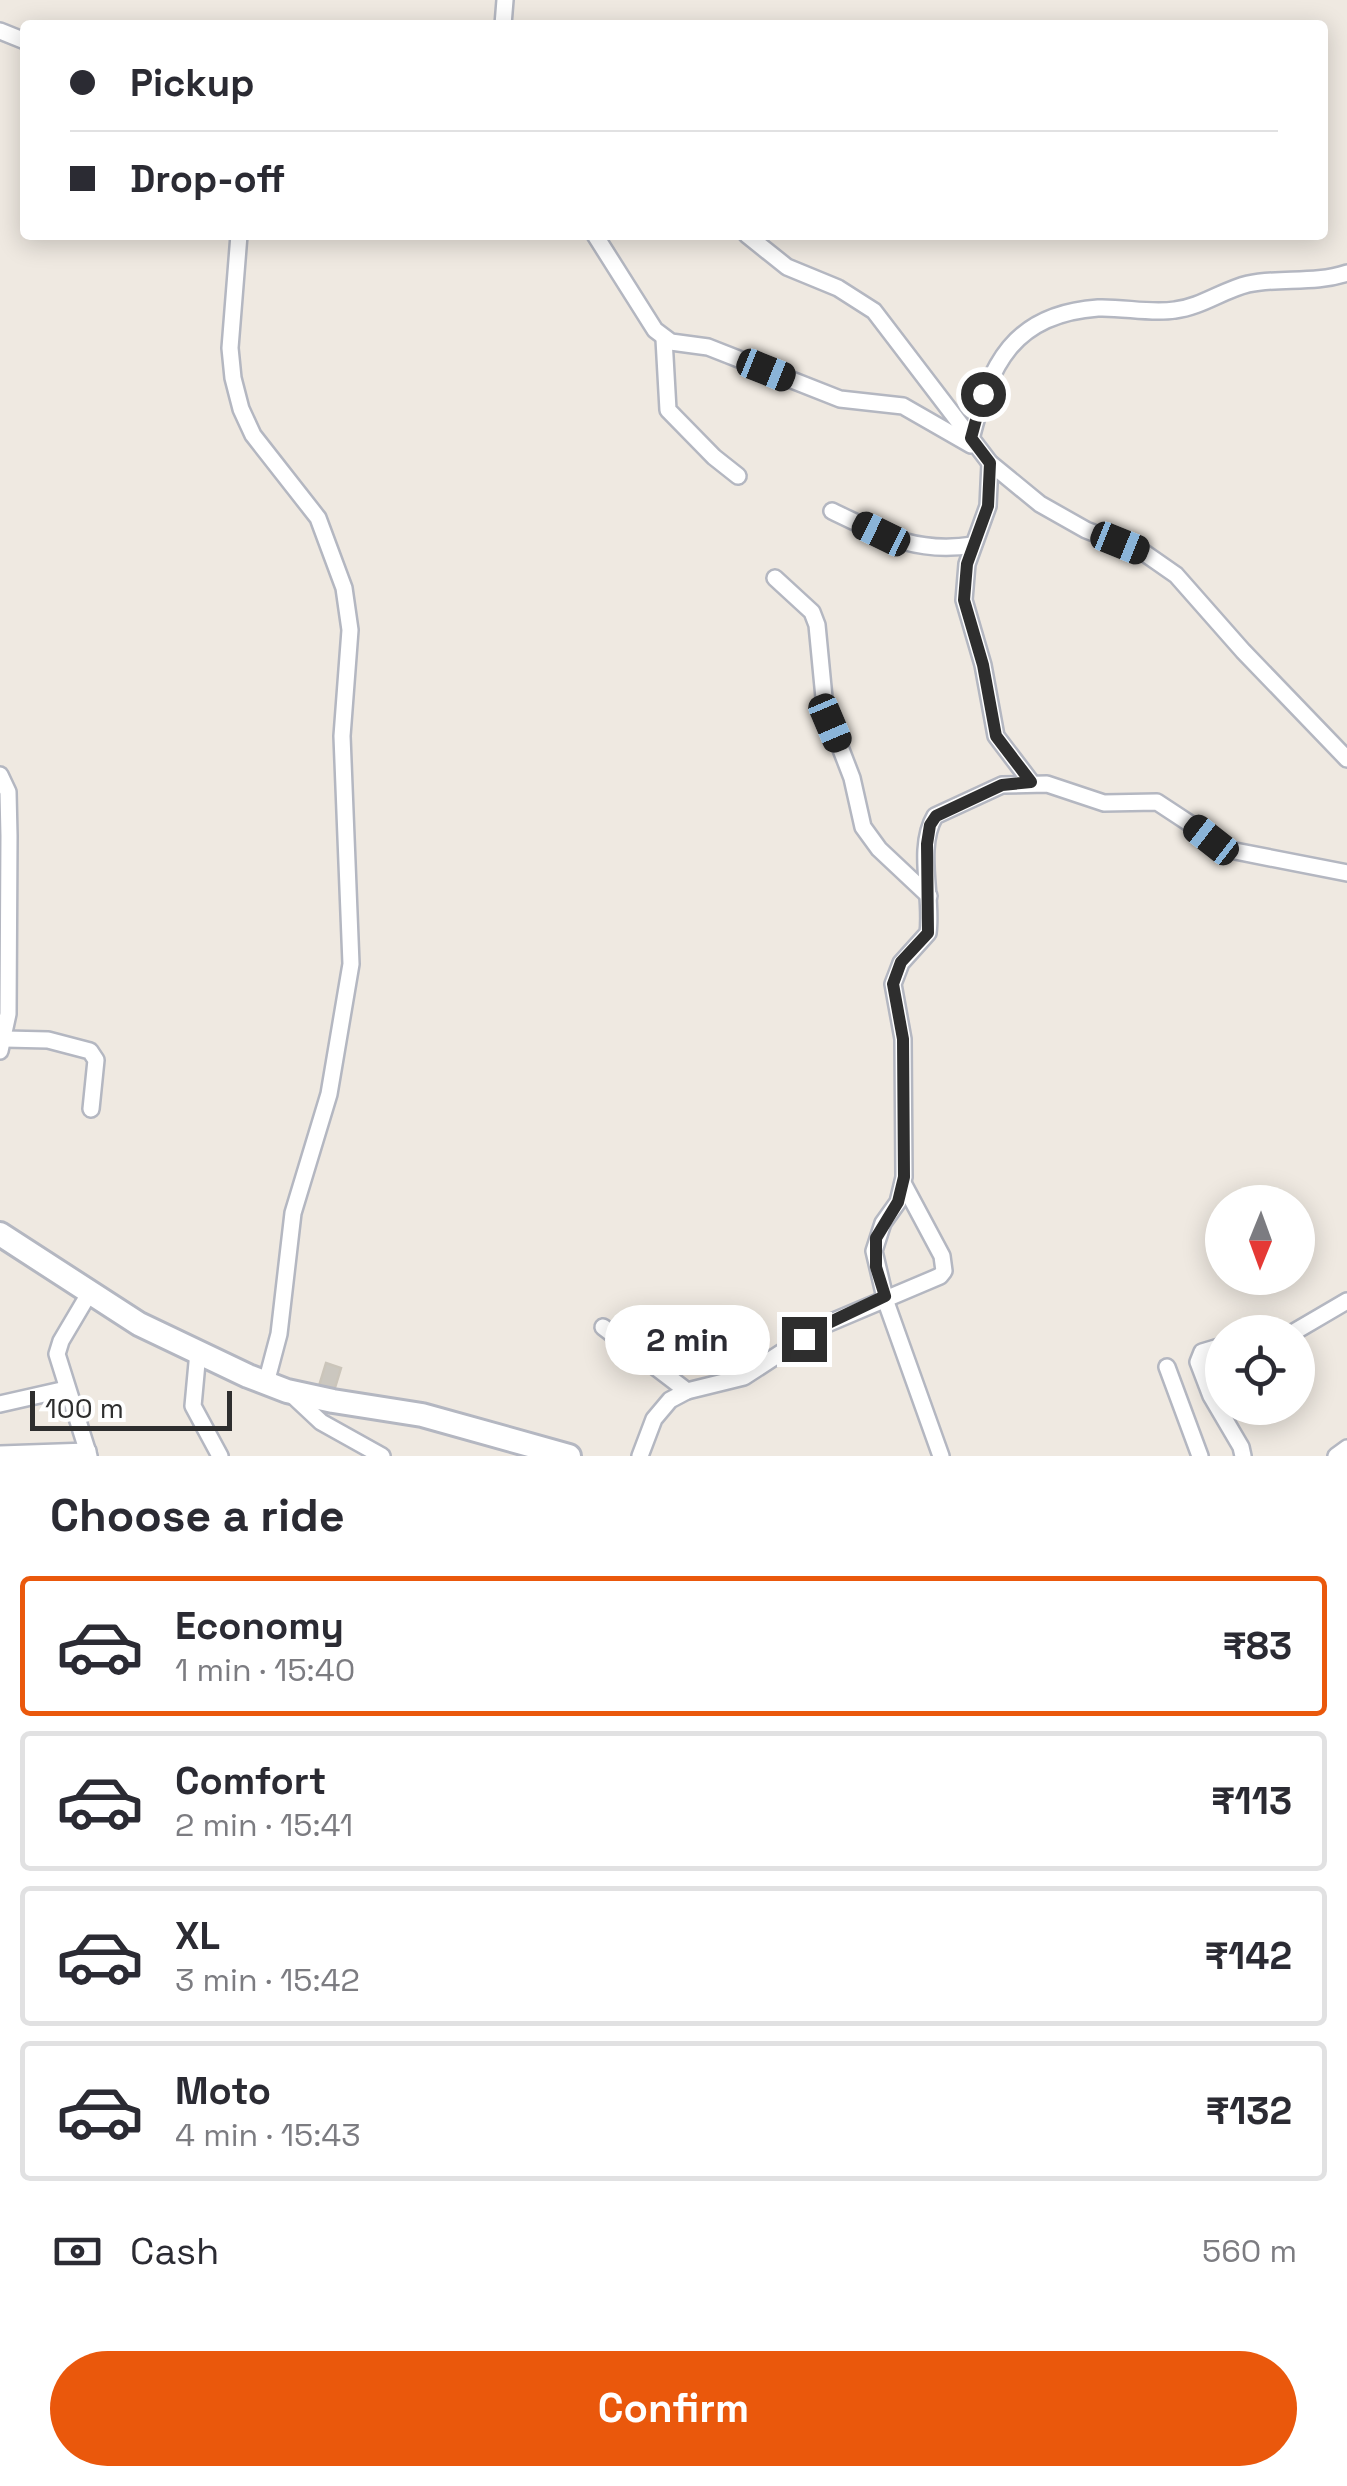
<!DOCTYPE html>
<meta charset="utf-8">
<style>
:root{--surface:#fff;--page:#f2f2f3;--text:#2b2b33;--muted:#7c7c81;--line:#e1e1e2;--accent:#ea580c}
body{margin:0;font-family:"Space Grotesk",sans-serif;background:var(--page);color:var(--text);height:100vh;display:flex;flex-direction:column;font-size:38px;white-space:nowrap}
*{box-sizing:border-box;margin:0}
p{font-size:32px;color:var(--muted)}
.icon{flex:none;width:55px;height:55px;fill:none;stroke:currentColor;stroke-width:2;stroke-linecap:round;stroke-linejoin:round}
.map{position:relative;height:1456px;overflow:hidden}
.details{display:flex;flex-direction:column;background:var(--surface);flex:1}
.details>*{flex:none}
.hud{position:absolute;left:20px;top:20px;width:1308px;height:220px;border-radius:10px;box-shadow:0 5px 25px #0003;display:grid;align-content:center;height:220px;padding:0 50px;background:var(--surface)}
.needle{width:65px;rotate:181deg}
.controls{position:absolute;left:1205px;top:1185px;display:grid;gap:20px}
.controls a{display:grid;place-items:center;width:110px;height:110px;border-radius:50%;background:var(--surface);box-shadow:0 5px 25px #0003;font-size:50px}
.scale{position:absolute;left:30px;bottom:25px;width:202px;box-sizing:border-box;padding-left:10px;border:5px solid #2e2e2e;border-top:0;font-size:28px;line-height:35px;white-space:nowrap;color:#2e2e2e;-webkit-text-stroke:8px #fff;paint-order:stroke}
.end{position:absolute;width:45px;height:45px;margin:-22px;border:12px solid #2e2e2e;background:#fff;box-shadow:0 0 0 5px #fff}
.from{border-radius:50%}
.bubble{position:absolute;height:70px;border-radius:35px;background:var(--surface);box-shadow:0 5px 25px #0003;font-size:32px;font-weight:600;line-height:70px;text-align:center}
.car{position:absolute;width:30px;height:60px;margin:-30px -15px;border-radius:12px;box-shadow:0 0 8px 2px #0007;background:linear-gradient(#222 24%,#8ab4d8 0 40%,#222 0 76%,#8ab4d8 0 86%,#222 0)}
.hud b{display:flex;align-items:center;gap:35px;height:95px;font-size:38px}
.hud b+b{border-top:2px solid var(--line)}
.hud i{width:25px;height:25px;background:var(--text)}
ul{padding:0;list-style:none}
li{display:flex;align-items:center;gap:30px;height:140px;margin:0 20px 15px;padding:0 30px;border:5px solid var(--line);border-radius:10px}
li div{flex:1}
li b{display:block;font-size:38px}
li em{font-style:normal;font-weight:600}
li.current{border-color:var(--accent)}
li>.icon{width:90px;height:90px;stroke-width:1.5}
h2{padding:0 50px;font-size:45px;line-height:120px}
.pay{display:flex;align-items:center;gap:25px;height:110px;padding:0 50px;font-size:38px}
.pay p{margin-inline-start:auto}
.cta{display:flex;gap:20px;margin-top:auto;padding:20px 50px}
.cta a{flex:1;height:115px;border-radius:60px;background:var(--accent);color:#fff;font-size:40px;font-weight:600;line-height:115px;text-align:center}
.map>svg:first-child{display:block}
</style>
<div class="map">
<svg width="1347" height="1456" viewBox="0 0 1347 1456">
<rect width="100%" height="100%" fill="#efe9e1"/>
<!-- building -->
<polygon fill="#cbc7bf" stroke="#cbc5ba" stroke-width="2.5" points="326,1363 341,1368 334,1391 319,1386"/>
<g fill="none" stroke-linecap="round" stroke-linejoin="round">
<defs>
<g id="street">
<polyline points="503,25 505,0"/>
<polyline points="0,31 25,41"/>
<polyline points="239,235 230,348 233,378 241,409 253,435 318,518 344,588 350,630 342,736 351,964 329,1094 293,1213 279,1334 266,1383"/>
<polyline points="595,235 655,330 671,342 708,347 840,399 903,406 971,445"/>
<polyline points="747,235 787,267 838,288 874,311 990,463 1040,504 1086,530 1143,552 1176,575 1243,651 1347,759"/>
<polyline points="664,339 668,410 714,457 738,476"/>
<path d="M 971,439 C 990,364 1013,314 1098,308 C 1124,307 1150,314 1175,310 C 1201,307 1223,290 1248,284 C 1281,277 1314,284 1347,273"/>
<polyline points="990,463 988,506 967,564 964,600 983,665 996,736 1031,782"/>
<path d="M 832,511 C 882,535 917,554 973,545"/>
<polyline points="775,578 812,612 817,625 825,708 852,778 863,827 879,849 929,896"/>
<polyline points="0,775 8,792 9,836 8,1014 0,1051"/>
<polyline points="5,1039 48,1040 90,1051 96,1060 91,1109"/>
<polyline points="603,1327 687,1391"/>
<polyline points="1294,1332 1347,1301"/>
<polyline points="1222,1346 1202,1352 1198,1362 1211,1396 1241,1447 1243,1456"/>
<polyline points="198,1352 193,1406 220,1456"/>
<polyline points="1167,1367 1200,1456"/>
<polyline points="290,1393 321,1422 382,1456"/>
<polyline points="0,1404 66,1389"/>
<polyline points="0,1454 88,1451"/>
<polyline points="89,1456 57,1354 61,1341 90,1292"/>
<polyline points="640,1456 654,1419 670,1400 687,1391 744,1377 822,1326 940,1276 944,1271 942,1256 903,1183"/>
<path d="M 941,1456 L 886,1302 L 874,1251 L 883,1223 L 898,1202 L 904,1177 L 903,1039 L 893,984 L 901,963 L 928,933 C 933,897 916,848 935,816 L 1002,785 L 1047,784 L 1104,803 L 1157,802 L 1230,850 L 1347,873"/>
<polyline points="1336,1456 1347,1448"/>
</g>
<polyline id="secondary" points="0,1234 139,1324 248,1376 287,1391 333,1401 422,1415 569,1456"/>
</defs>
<!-- street casing -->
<use href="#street" stroke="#b4b7c1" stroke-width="20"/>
<!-- secondary casing -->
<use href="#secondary" stroke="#b4b7c1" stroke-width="28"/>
<!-- street -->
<use href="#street" stroke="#fff" stroke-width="15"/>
<!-- secondary -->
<use href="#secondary" stroke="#fff" stroke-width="22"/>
</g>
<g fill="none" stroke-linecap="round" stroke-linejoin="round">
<!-- route -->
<polyline stroke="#2e2e2e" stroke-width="12" points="804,1339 822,1326 885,1296 876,1267 876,1238 898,1202 904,1177 903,1039 893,984 901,962 928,933 927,844 930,825 936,816 1002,785 1031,782 996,736 983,665 964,600 967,564 988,506 990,463 971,438 983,394"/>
</g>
</svg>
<div class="controls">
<a><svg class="needle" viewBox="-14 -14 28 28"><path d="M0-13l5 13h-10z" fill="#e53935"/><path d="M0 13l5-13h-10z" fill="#7c7c81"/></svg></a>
<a><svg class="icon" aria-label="locate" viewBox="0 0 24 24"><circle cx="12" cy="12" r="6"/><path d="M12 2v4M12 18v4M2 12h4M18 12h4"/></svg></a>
</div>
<div class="scale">100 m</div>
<i class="end from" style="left:983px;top:394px"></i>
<i class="end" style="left:804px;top:1339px"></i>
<div class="bubble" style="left:605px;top:1305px;width:165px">2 min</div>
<i class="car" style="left:766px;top:370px;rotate:112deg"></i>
<i class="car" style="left:881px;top:534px;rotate:296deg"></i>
<i class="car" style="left:1120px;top:543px;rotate:112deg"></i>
<i class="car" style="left:830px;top:723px;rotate:157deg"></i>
<i class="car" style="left:1211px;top:840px;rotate:308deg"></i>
<div class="hud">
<b><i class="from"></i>Pickup</b>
<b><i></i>Drop-off</b>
</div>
</div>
<section class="details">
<h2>Choose a ride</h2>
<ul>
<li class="current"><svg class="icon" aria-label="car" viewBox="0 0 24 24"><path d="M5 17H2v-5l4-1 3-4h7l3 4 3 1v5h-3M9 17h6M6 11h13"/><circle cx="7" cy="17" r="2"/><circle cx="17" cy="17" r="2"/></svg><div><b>Economy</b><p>1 min · 15:40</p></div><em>₹83</em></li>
<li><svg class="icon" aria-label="car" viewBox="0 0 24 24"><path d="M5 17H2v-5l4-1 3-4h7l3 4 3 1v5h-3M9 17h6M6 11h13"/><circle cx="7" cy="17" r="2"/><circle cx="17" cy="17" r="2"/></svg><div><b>Comfort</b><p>2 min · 15:41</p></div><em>₹113</em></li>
<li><svg class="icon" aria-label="car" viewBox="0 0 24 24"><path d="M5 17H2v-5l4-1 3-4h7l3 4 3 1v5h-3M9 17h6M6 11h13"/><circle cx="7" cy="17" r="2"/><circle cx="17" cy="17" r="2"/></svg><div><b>XL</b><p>3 min · 15:42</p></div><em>₹142</em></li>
<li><svg class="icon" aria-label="car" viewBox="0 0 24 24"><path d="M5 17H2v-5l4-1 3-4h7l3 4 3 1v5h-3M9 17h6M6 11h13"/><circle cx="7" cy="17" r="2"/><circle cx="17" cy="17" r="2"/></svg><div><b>Moto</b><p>4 min · 15:43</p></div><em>₹132</em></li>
</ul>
<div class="pay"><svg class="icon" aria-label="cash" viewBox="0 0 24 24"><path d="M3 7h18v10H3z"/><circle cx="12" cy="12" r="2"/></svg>Cash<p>560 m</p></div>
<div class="cta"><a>Confirm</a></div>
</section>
